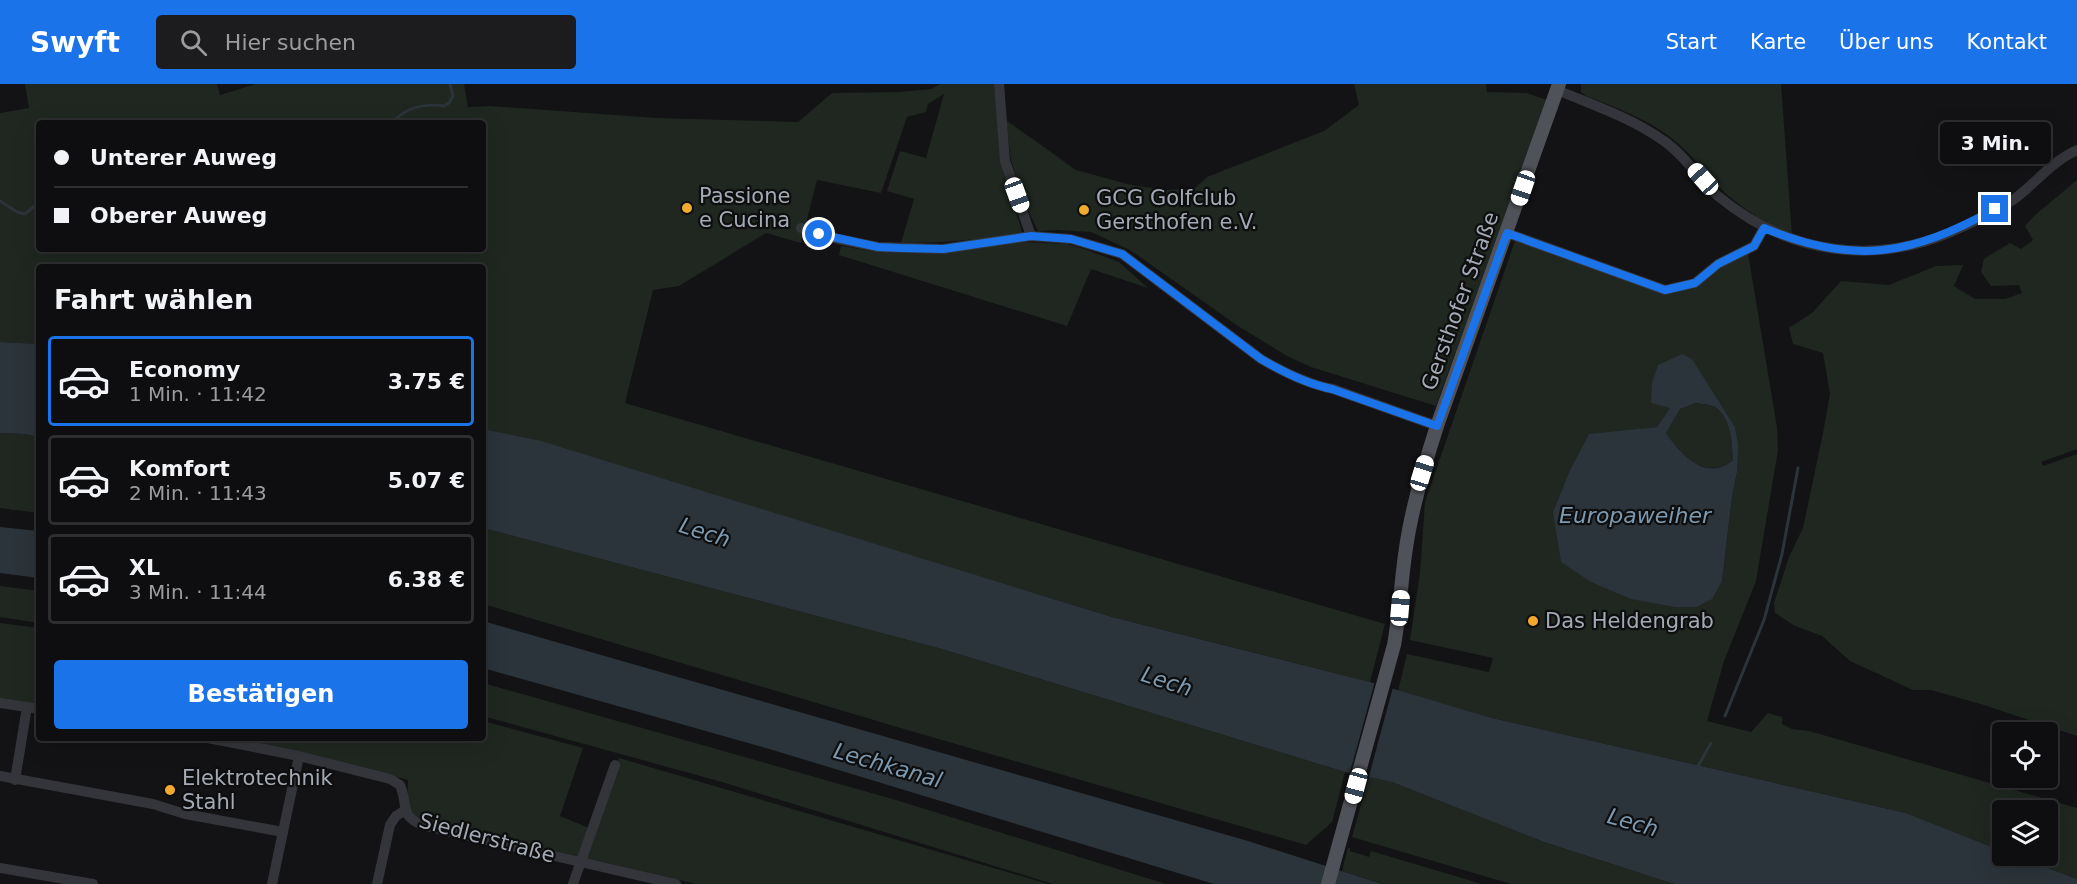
<!DOCTYPE html>
<html lang="de">
<meta charset="utf-8">
<style>
:root{--surface:#0e0e10;--page:#1c1c1e;--text:#f1f3f6;--muted:#9b9c9f;--line:#2e2e30;--accent:#1a73e8}
body{margin:0;font-family:"DejaVu Sans",sans-serif;background:var(--page);color:var(--text);height:100vh;display:flex;flex-direction:column;font-size:22px;white-space:nowrap}
*{box-sizing:border-box;margin:0}
p{font-size:20px;color:var(--muted)}
.icon{flex:none;width:33px;height:33px;fill:none;stroke:currentColor;stroke-width:2;stroke-linecap:round;stroke-linejoin:round}
.map{position:relative;flex:1;overflow:hidden}
.details{position:absolute;left:36px;top:180px;width:450px;height:477px;display:flex;flex-direction:column;background:var(--surface);border-radius:6px;box-shadow:0 6px 24px #0002,0 0 0 2px var(--line)}
.details>*{flex:none}
.hud{position:absolute;left:36px;top:36px;width:450px;height:132px;border-radius:6px;box-shadow:0 6px 24px #0002,0 0 0 2px var(--line);display:grid;align-content:center;height:132px;padding:0 18px;background:var(--surface)}
.buttons{position:absolute;left:1992px;top:638px;display:grid;gap:12px}
.buttons a{display:grid;place-items:center;width:66px;height:66px;border-radius:6px;background:var(--surface);box-shadow:0 6px 24px #0002,0 0 0 2px var(--line);font-size:30px}
.end{position:absolute;width:27px;height:27px;margin:-14px;border:8px solid #1a73e8;background:#fff;box-shadow:0 0 0 3px #fff}
.from{border-radius:50%}
.bubble{position:absolute;height:42px;border-radius:6px;background:var(--surface);box-shadow:0 6px 24px #0002,0 0 0 2px var(--line);font-size:20px;font-weight:800;line-height:42px;text-align:center}
.car{position:absolute;width:18px;height:36px;margin:-18px -9px;border-radius:8px;box-shadow:0 0 4px 2px #0007;background:linear-gradient(#fff 24%,#345 0 40%,#fff 0 76%,#345 0 86%,#fff 0)}
.hud b{display:flex;align-items:center;gap:21px;height:57px;font-size:22px}
.hud b+b{border-top:2px solid var(--line)}
.hud i{width:15px;height:15px;background:var(--text)}
ul{padding:0;list-style:none}
li{display:flex;align-items:center;gap:18px;height:90px;margin:0 12px 9px;padding:0 6px;border:3px solid var(--line);border-radius:6px}
li div{flex:1}
li b{display:block;font-size:22px}
li em{font-style:normal;font-weight:800}
li.on{border-color:var(--accent)}
li>.icon{width:54px;height:54px;stroke-width:1.5}
h2{padding:0 18px;font-size:27px;line-height:72px}
.action{display:flex;gap:12px;margin-top:auto;padding:12px 18px}
.action a{flex:1;height:69px;border-radius:6px;background:var(--accent);color:#fff;font-size:24px;font-weight:800;line-height:69px;text-align:center}
header{display:flex;align-items:center;gap:36px;box-sizing:border-box;height:84px;padding:0 30px;background:var(--accent);color:#fff}
header strong{font-size:28px}
nav{display:flex;gap:33px;margin-inline-start:auto;font-size:21px}
.search{width:420px;height:54px;background:var(--page);display:flex;align-items:center;gap:15px;box-sizing:border-box;padding:0 21px;border-radius:6px;color:var(--muted);font-size:22px}
.map>svg:first-child{display:block}
</style>
<header>
<strong>Swyft</strong>
<div class="search"><svg class="icon" aria-label="search" viewBox="0 0 24 24"><circle cx="10" cy="10" r="6"/><path d="M15 15l6 6"/></svg>Hier suchen</div>
<nav><a>Start</a><a>Karte</a><a>Über uns</a><a>Kontakt</a></nav>
</header>
<div class="map">
<svg width="2077" height="800" viewBox="0 0 2077 800">
<rect width="100%" height="100%" fill="#131315"/>
<!-- green -->
<g fill="#1f2720" fill-rule="evenodd">
<path d="M 25,0 L 217,0 L 220,11 L 256,0 L 464,0 L 468,23 L 490,22 L 656,34 L 798,38 L 832,9 L 900,8 L 931,5 L 941,0 L 994,0 L 1001,78 L 1023,151 L 943,158 L 901,159 L 914,115 L 887,107 L 900,67 L 926,74 L 944,10 L 928,20 L 926,28 L 907,33 L 881,109 L 817,96 L 801,159 L 766,149 L 679,202 L 653,206 L 625,319 L 1385,540 L 1370,598 L 1112,533 L 541,358 L 483,345 L 483,183 L 39,183 L 39,260 L 0,258 L 0,29 L 29,24 ZM 39,39 L 483,39 L 483,165 L 39,165 Z"/>
<polygon points="1354,0 1486,0 1487,8 1527,9 1547,16 1436,322 1311,283 1287,272 1238,242 1130,166 1091,148 1057,146 1038,147 1022,113 1011,76 1006,36 1076,86 1131,101 1167,106 1195,104 1207,93 1324,47 1359,21"/>
<path d="M 1581,0 L 1781,0 L 1792,151 C 1760,137 1733,119 1709,93 C 1701,84 1693,73 1684,65 C 1658,39 1620,25 1586,12 L 1581,8 Z"/>
<polygon points="2077,96 2077,365 2041,378 2043,382 2077,370 2077,652 1984,621 1931,606 1913,606 1850,577 1822,552 1795,542 1775,529 1774,519 1789,473 1803,444 1823,349 1830,310 1823,269 1793,260 1789,244 1812,229 1841,197 1889,201 1936,182 1963,181 1954,202 1975,215 2005,215 2022,209 2019,201 1991,202 1981,188 1984,175 2010,159 2021,165 2033,156 2025,142 2034,132"/>
<path d="M 1516,154 L 1670,208 L 1720,181 L 1748,169 L 1777,343 L 1778,366 L 1756,497 L 1724,577 L 1707,637 L 1751,648 L 1768,629 L 1782,633 L 1782,640 L 1792,645 L 1809,647 L 2077,724 L 2077,795 L 2012,771 L 2048,771 L 2048,726 L 2002,726 L 2002,767 L 1906,729 L 1492,634 L 1398,607 L 1407,570 L 1489,588 L 1493,574 L 1410,556 L 1420,489 L 1425,418 ZM 1692,276 L 1735,343 L 1737,388 L 1732,413 L 1722,497 L 1553,428 L 1569,388 L 1589,351 L 1657,343 L 1670,324 Z"/>
<polygon points="1022,158 1067,160 1087,166 1119,178 1148,204 1091,185 1067,242 839,171 841,162 877,168"/>
<path d="M 1696,319 C 1701,320 1710,320 1715,323 C 1731,335 1732,358 1733,376 C 1705,397 1682,372 1666,349 L 1680,325 Z"/>
<polygon points="0,349 24,350 39,353 39,429 0,424"/>
<polygon points="483,444 942,565 1345,688 1332,738 1306,761 904,645 483,520"/>
<polygon points="0,502 39,507 39,539 0,533"/>
<polygon points="0,539 39,544 39,621 0,615"/>
<polygon points="483,599 896,716 1166,800 1053,800 722,698 483,632"/>
<path d="M 483,637 L 583,664 L 560,732 L 594,746 L 619,674 L 1048,800 L 696,800 L 426,736 C 403,729 408,716 408,696 L 318,672 L 233,654 L 483,654 Z"/>
<polygon points="1369,693 1392,698 1544,758 1674,800 1511,800 1352,753"/>
<polygon points="1348,764 1350,764 1350,767 1369,773 1371,767 1482,800 1382,800 1342,787"/>
</g>
<!-- water -->
<g fill="#2b343a" fill-rule="evenodd">
<polygon points="0,258 39,260 39,353 24,350 0,349"/>
<path d="M 1682,270 L 1692,275 L 1735,343 L 1738,361 L 1737,388 L 1732,413 L 1722,497 L 1712,515 L 1696,523 L 1675,523 L 1631,515 L 1591,498 L 1561,478 L 1553,428 L 1569,388 L 1589,350 L 1657,343 L 1670,324 L 1651,319 L 1652,299 L 1658,281 ZM 1696,319 C 1701,320 1710,320 1715,323 C 1731,334 1732,358 1733,376 C 1706,398 1682,372 1666,349 L 1680,325 Z"/>
<polygon points="483,345 541,357 1112,533 1370,598 1492,634 1906,729 2002,767 2002,771 2012,771 2077,795 2077,800 1674,800 1544,758 1392,698 1345,688 942,565 483,444"/>
<polygon points="0,443 39,447 39,494 0,489"/>
<polygon points="483,537 1248,757 1382,800 1214,800 776,667 483,584"/>
</g>
<!-- pier -->
<polygon fill="#131315" points="1375,597 1393,603 1368,696 1349,692"/>
<g fill="none" stroke-linecap="round" stroke-linejoin="round">
<!-- stream -->
<g stroke="#2b343a" stroke-width="3">
<path d="M 392,39 C 405,24 424,19 444,22 L 449,19 L 453,12 L 450,0"/>
<polyline points="0,117 17,128 25,130 39,118"/>
<polyline points="1725,632 1764,536 1782,470 1798,384"/>
<polyline points="1698,682 1711,659"/>
</g>
<!-- minor -->
<g stroke="#34353a" stroke-width="10">
<polyline points="999,0 1005,77 1031,152"/>
<path d="M 1557,6 C 1593,21 1632,34 1664,57 C 1686,72 1698,95 1718,112 C 1789,171 1877,183 1960,144 C 1978,136 1997,126 2013,116 C 2035,100 2052,77 2077,66"/>
<path d="M 801,144 L 838,155 L 878,163 L 943,165 L 1031,152 L 1071,155 L 1122,170 L 1261,275 C 1283,288 1307,300 1333,305 L 1437,342"/>
<polyline points="1507,149 1665,206 1695,199 1718,180 1754,162 1764,144"/>
<polyline points="0,619 39,625"/>
<path d="M 208,654 L 299,672 L 390,695 L 400,701 C 409,722 398,732 425,742 L 676,800"/>
<polyline points="0,692 153,720 185,730 283,748"/>
<polyline points="15,696 27,623"/>
<polyline points="0,784 93,800"/>
<polyline points="272,800 299,672"/>
<polyline points="377,800 390,741 396,732 404,727"/>
<polyline points="573,800 615,681"/>
</g>
<!-- major -->
<path stroke="#505259" stroke-width="14" d="M 1328,800 L 1394,561 C 1400,528 1401,496 1406,464 C 1412,422 1424,382 1437,342 L 1559,0"/>
</g>
<g fill="none" stroke-linecap="round" stroke-linejoin="round">
<!-- route -->
<path stroke="#1a73e8" stroke-width="8" d="M 819,150 L 878,163 L 900,164 L 943,165 L 1031,152 L 1071,155 L 1122,170 L 1261,275 C 1283,288 1307,300 1332,305 L 1437,342 L 1507,149 L 1665,206 L 1695,199 L 1718,180 L 1754,162 L 1764,144 C 1854,182 1912,171 1995,125"/>
</g>
<!-- markers -->
<g fill="#f2aa2e" stroke="#0e0e0f" stroke-width="2">
<circle cx="687" cy="124" r="6"/>
<circle cx="1084" cy="126" r="6"/>
<circle cx="1533" cy="537" r="6"/>
<circle cx="170" cy="706" r="6"/>
</g>
<g text-anchor="middle" stroke-width="4.5" stroke-linejoin="round" paint-order="stroke">
<!-- poi labels -->
<g font-size="21" fill="#a4aab5" stroke="#0e0e0f" text-anchor="start">
<text x="699" y="119">Passione<tspan x="699" dy="24">e Cucina</tspan></text>
<text x="1096" y="121">GCG Golfclub<tspan x="1096" dy="24">Gersthofen e.V.</tspan></text>
<text x="1545" y="544">Das Heldengrab</text>
<text x="182" y="701">Elektrotechnik<tspan x="182" dy="24">Stahl</tspan></text>
</g>
<!-- street labels -->
<g font-size="21" fill="#a4aab5" stroke="#0e0e0f">
<text transform="translate(1460 217) rotate(-70)" y="7">Gersthofer Straße</text>
<text transform="translate(487 754) rotate(15)" y="7">Siedlerstraße</text>
</g>
<!-- water labels -->
<g font-size="22" font-style="italic" fill="#7b99b1" stroke="#0e0e0f">
<text x="1635" y="439">Europaweiher</text>
<text transform="translate(705 448) rotate(18)" y="8">Lech</text>
<text transform="translate(1167 597) rotate(18)" y="8">Lech</text>
<text transform="translate(888 681) rotate(16)" y="8">Lechkanal</text>
<text transform="translate(1633 738) rotate(16)" y="8">Lech</text>
</g>
</g>
</svg>
<div class="buttons">
<a><svg class="icon" aria-label="locate" viewBox="0 0 24 24"><circle cx="12" cy="12" r="6"/><path d="M12 2v4M12 18v4M2 12h4M18 12h4"/></svg></a>
<a><svg class="icon" aria-label="layers" viewBox="0 0 24 24"><path d="M12 4l9 5-9 5-9-5zM3 14l9 5 9-5"/></svg></a>
</div>
<i class="end from" style="left:819px;top:150px"></i>
<i class="end" style="left:1995px;top:125px"></i>
<div class="bubble" style="left:1940px;top:38px;width:111px">3 Min.</div>
<i class="car" style="left:1703px;top:95px;rotate:318deg"></i>
<i class="car" style="left:1523px;top:104px;rotate:199deg"></i>
<i class="car" style="left:1017px;top:111px;rotate:160deg"></i>
<i class="car" style="left:1422px;top:389px;rotate:17deg"></i>
<i class="car" style="left:1400px;top:524px;rotate:5deg"></i>
<i class="car" style="left:1356px;top:702px;rotate:195deg"></i>
<div class="hud">
<b><i class="from"></i>Unterer Auweg</b>
<b><i></i>Oberer Auweg</b>
</div>
<section class="details">
<h2>Fahrt wählen</h2>
<ul>
<li class="on"><svg class="icon" aria-label="car" viewBox="0 0 24 24"><path d="M5 17H2v-5l4-1 3-4h7l3 4 3 1v5h-3M9 17h6M6 11h13"/><circle cx="7" cy="17" r="2"/><circle cx="17" cy="17" r="2"/></svg><div><b>Economy</b><p>1 Min. · 11:42</p></div><em>3.75 €</em></li>
<li><svg class="icon" aria-label="car" viewBox="0 0 24 24"><path d="M5 17H2v-5l4-1 3-4h7l3 4 3 1v5h-3M9 17h6M6 11h13"/><circle cx="7" cy="17" r="2"/><circle cx="17" cy="17" r="2"/></svg><div><b>Komfort</b><p>2 Min. · 11:43</p></div><em>5.07 €</em></li>
<li><svg class="icon" aria-label="car" viewBox="0 0 24 24"><path d="M5 17H2v-5l4-1 3-4h7l3 4 3 1v5h-3M9 17h6M6 11h13"/><circle cx="7" cy="17" r="2"/><circle cx="17" cy="17" r="2"/></svg><div><b>XL</b><p>3 Min. · 11:44</p></div><em>6.38 €</em></li>
</ul>
<div class="action"><a>Bestätigen</a></div>
</section>
</div>
